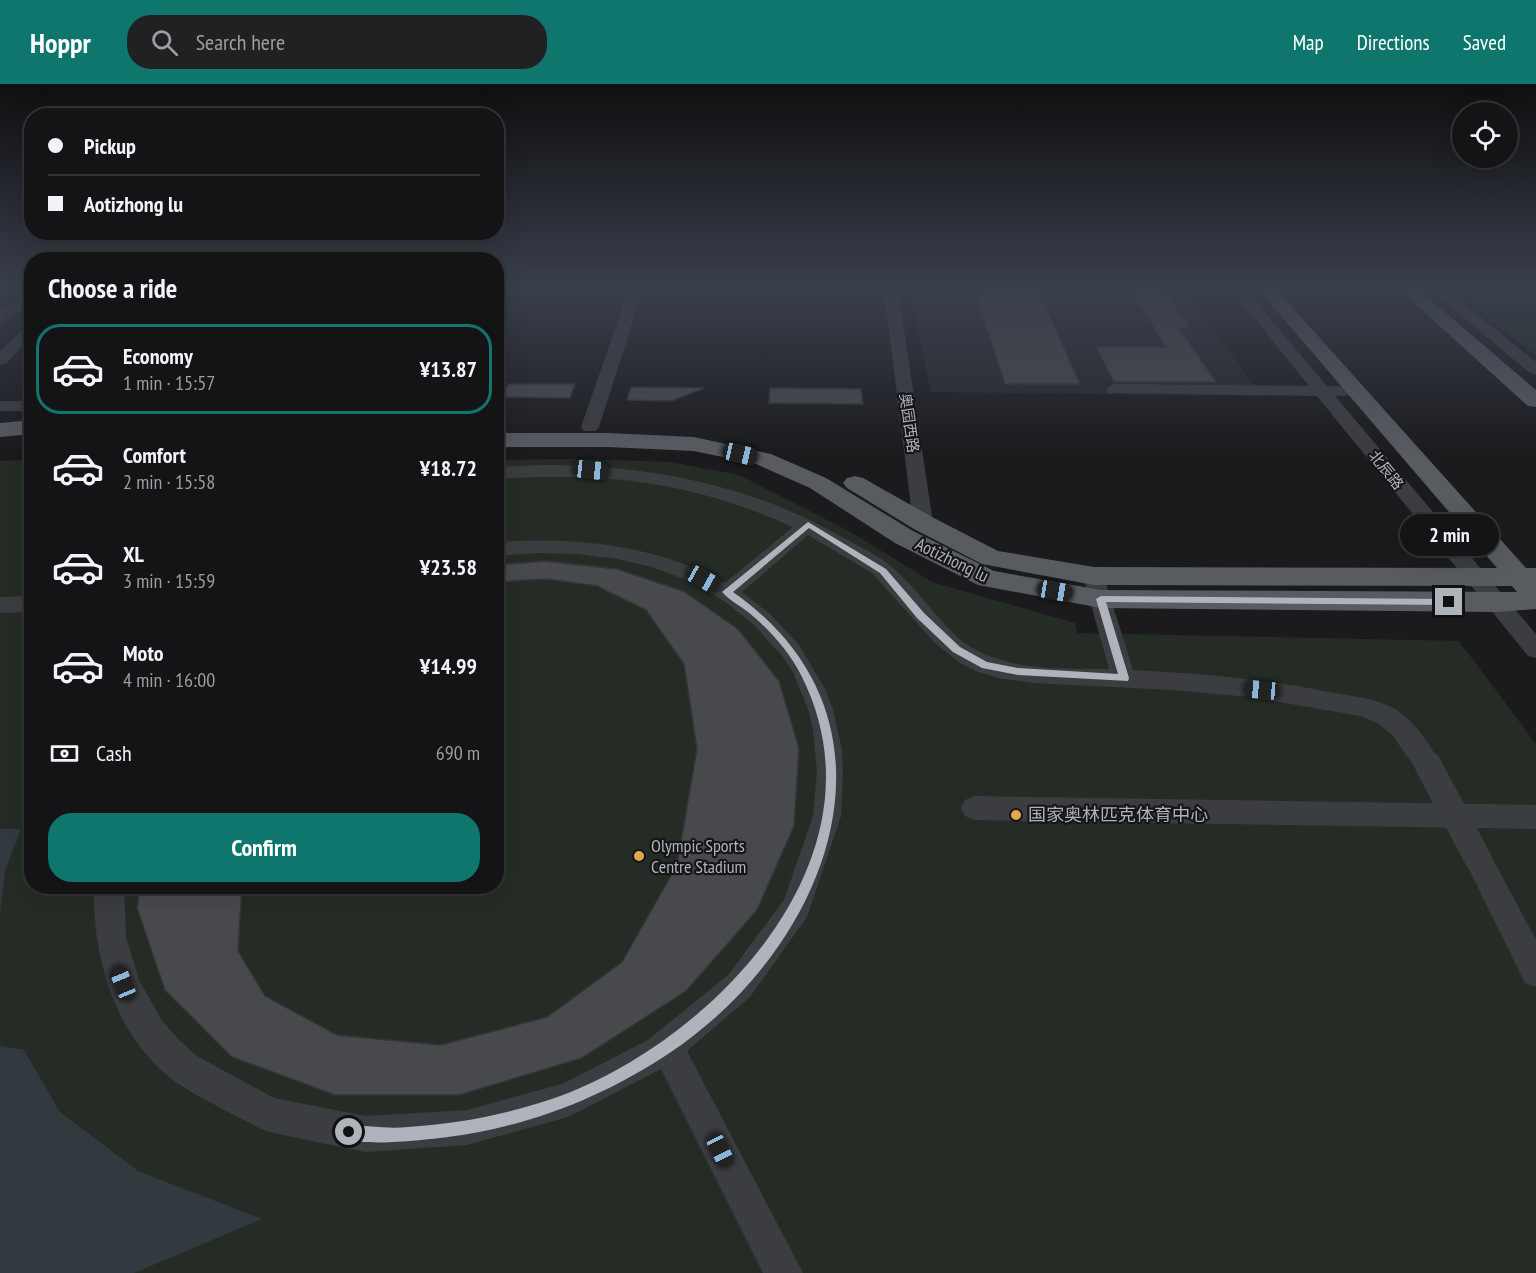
<!DOCTYPE html>
<meta charset="utf-8">
<style>
:root{--surface:#141416;--page:#212123;--text:#f1f3f6;--muted:#9d9ea1;--line:#333335;--accent:#0f766e}
body{margin:0;font-family:"PT Sans Narrow","Noto Sans SC",sans-serif;background:var(--page);color:var(--text);height:100vh;display:flex;flex-direction:column;font-size:22px;white-space:nowrap}
*{box-sizing:border-box;margin:0}
p{font-size:20px;color:var(--muted)}
.icon{flex:none;width:33px;height:33px;fill:none;stroke:currentColor;stroke-width:2;stroke-linecap:round;stroke-linejoin:round}
.map{position:relative;flex:1;overflow:hidden}
.sheet{position:absolute;left:24px;top:168px;width:480px;height:642px;display:flex;flex-direction:column;background:var(--surface);border-radius:24px;box-shadow:0 6px 24px #0002,0 0 0 2px var(--line)}
.sheet>*{flex:none}
.banner{position:absolute;left:24px;top:24px;width:480px;height:132px;border-radius:24px;box-shadow:0 6px 24px #0002,0 0 0 2px var(--line);display:grid;align-content:center;height:132px;padding:0 24px;background:var(--surface)}
.controls{position:absolute;left:1452px;top:18px;display:grid;gap:12px}
.controls a{display:grid;place-items:center;width:66px;height:66px;border-radius:50%;background:var(--surface);box-shadow:0 6px 24px #0002,0 0 0 2px var(--line);font-size:30px}
.end{position:absolute;width:27px;height:27px;margin:-14px;border:8px solid #afb3bb;background:#111;box-shadow:0 0 0 3px #111}
.from{border-radius:50%}
.bubble{position:absolute;height:42px;border-radius:21px;background:var(--surface);box-shadow:0 6px 24px #0002,0 0 0 2px var(--line);font-size:20px;font-weight:600;line-height:42px;text-align:center}
.car{position:absolute;width:18px;height:36px;margin:-18px -9px;border-radius:8px;box-shadow:0 0 4px 2px #0007;background:linear-gradient(#222 24%,#8ab4d8 0 40%,#222 0 76%,#8ab4d8 0 86%,#222 0)}
.banner b{display:flex;align-items:center;gap:21px;height:57px;font-size:22px}
.banner b+b{border-top:2px solid var(--line)}
.banner i{width:15px;height:15px;background:var(--text)}
ul{padding:0;list-style:none}
li{display:flex;align-items:center;gap:18px;height:90px;margin:0 12px 9px;padding:0 12px;border:3px solid transparent;border-radius:24px}
li div{flex:1}
li b{display:block;font-size:22px}
li em{font-style:normal;font-weight:600}
li.selected{border-color:var(--accent)}
li>.icon{width:54px;height:54px;stroke-width:1.5}
h2{padding:0 24px;font-size:27px;line-height:72px}
.pay{display:flex;align-items:center;gap:15px;height:66px;padding:0 24px;font-size:22px}
.pay p{margin-inline-start:auto}
.button{display:flex;gap:12px;margin-top:auto;padding:12px 24px}
.button a{flex:1;height:69px;border-radius:24px;background:var(--accent);color:#fff;font-size:24px;font-weight:600;line-height:69px;text-align:center}
header{display:flex;align-items:center;gap:36px;box-sizing:border-box;height:84px;padding:0 30px;background:var(--accent);color:#fff}
header strong{font-size:28px}
nav{display:flex;gap:33px;margin-inline-start:auto;font-size:21px}
.search{width:420px;height:54px;background:var(--page);display:flex;align-items:center;gap:15px;box-sizing:border-box;padding:0 21px;border-radius:24px;color:var(--muted);font-size:22px}
.map>svg:first-child{display:block}
</style>
<header>
<strong>Hoppr</strong>
<div class="search"><svg class="icon" aria-label="search" viewBox="0 0 24 24"><circle cx="10" cy="10" r="6"/><path d="M15 15l6 6"/></svg>Search here</div>
<nav><a>Map</a><a>Directions</a><a>Saved</a></nav>
</header>
<div class="map">
<svg width="1536" height="1189" viewBox="0 0 1536 1189">
<rect width="100%" height="100%" fill="#1b1b1d"/>
<!-- built -->
<polygon fill="#27272a" points="908,205 1183,205 1262,312 931,308"/>
<!-- green -->
<g fill="#252c25">
<polygon points="1453,205 1536,205 1536,272"/>
<polygon points="580,375 671,378 739,391 849,447 932,498 1075,539 1077,549 1459,557 1536,660 1536,1189 0,1189 0,377 31,376 32,802 496,802 497,376"/>
</g>
<!-- water -->
<g fill="#323a40">
<polygon points="0,745 21,745 5,787 0,829"/>
<polygon points="0,962 24,966 60,1028 138,1087 262,1135 134,1189 0,1189"/>
</g>
<!-- building -->
<g fill="#48494c" stroke="#353538" stroke-width="1.5">
<polygon points="974,205 1038,205 1080,300 1005,300"/>
<polygon points="1130,205 1163,205 1190,244 1179,244 1216,298 1114,298 1096,263 1166,263"/>
<polygon points="508,300 575,300 570,314 502,313"/>
<polygon points="631,303 704,304 672,317 627,316"/>
<polygon points="770,304 861,305 863,320 769,319"/>
<polygon points="545,477 617,485 683,507 738,545 779,597 799,664 794,742 757,826 686,907 582,974 459,1011 335,1011 232,973 165,906 137,824 140,802 242,802 238,867 265,912 337,951 441,961 547,933 622,878 677,781 697,665 684,580 646,526 597,502 547,495 496,498 496,481"/>
</g>
<g fill="none" stroke-linecap="round" stroke-linejoin="round">
<!-- minor -->
<g fill="#3c3d41" fill-rule="evenodd">
<polygon points="629,205 643,205 599,343 596,347 584,347 581,343"/>
<polygon points="884,205 898,205 933,439 930,443 923,445 916,443 913,439"/>
<polygon points="1231,205 1245,205 1327,302 1362,303 1364,307 1362,311 1335,312 1536,550 1536,574 1528,572 1317,312 1108,309 1106,305 1114,300 1309,302"/>
<polygon points="1430,205 1445,205 1536,278 1536,291 1530,289"/>
<polygon points="1526,205 1536,205 1536,211"/>
<polygon points="32,208 32,219 0,238 0,227"/>
<polygon points="32,240 32,253 6,279 0,281 0,267 27,241"/>
<rect x="0" y="317" width="32" height="10"/>
<path d="M 541,381 C 645,381 744,399 835,449 C 852,459 871,467 887,479 C 915,501 935,534 963,558 C 1006,588 1059,584 1109,585 L 1083,492 L 1086,487 L 1094,485 L 1102,487 L 1133,586 C 1198,589 1261,595 1324,607 C 1348,612 1373,613 1395,625 C 1415,638 1430,660 1441,681 L 1437,689 L 1428,692 L 1419,689 L 1392,651 L 1379,640 L 1361,632 L 1250,613 L 1173,606 L 1033,599 L 998,594 L 976,587 L 960,579 L 934,558 L 872,489 L 808,451 L 742,508 L 771,531 L 799,561 L 825,605 L 833,625 L 842,667 L 843,688 L 841,732 L 807,833 L 750,913 L 687,967 L 803,1189 L 763,1189 L 661,985 L 568,1033 L 467,1061 L 365,1068 L 269,1048 L 257,1043 C 230,1028 198,1014 173,996 C 115,952 92,872 94,802 L 124,802 L 126,853 L 139,896 L 161,935 L 178,955 L 197,972 L 274,1014 L 365,1032 L 467,1026 L 562,1000 L 648,956 L 728,891 L 784,816 L 813,732 L 817,688 L 813,646 L 808,625 L 793,588 L 783,573 L 755,542 L 724,517 L 689,497 L 652,483 L 618,475 L 577,470 L 536,469 L 496,472 L 496,458 C 576,453 654,460 725,499 L 793,443 C 690,397 609,388 496,395 L 496,383 Z"/>
<polygon points="32,512 32,528 0,529 0,513"/>
<polygon points="975,712 1536,721 1536,745 975,736 965,732 961,724 965,716"/>
<polygon points="1478,762 1488,766 1536,856 1536,903 1525,899 1464,775 1468,766"/>
</g>
<!-- major -->
<g fill="#585b60" fill-rule="evenodd">
<polygon points="1258,205 1276,205 1526,484 1536,484 1536,525 1496,528 1101,524 978,501 895,459 810,404 756,380 694,367 608,363 496,363 496,349 608,349 694,353 771,370 826,394 913,447 994,487 1101,506 1517,508 1512,502 1094,501 982,480 914,445 847,404 843,399 847,394 855,392 863,394 932,433 998,467 1094,483 1497,484"/>
<polygon points="1399,205 1418,205 1536,306 1536,323 1528,322"/>
<polygon points="32,336 32,350 0,353 0,339"/>
</g>
<!-- minor-bridge -->
<polyline stroke="#3c3d41" stroke-width="27" points="1428,681 1478,775"/>
</g>
<!-- sky -->
<linearGradient id="sky" x2="0" y2="1"><stop stop-color="#0f0f10"/><stop offset="0.55" stop-color="#393f4c"/><stop offset="1" stop-color="#393f4c" stop-opacity="0"/></linearGradient>
<rect width="1536" height="371" fill="url(#sky)"/>
<!-- route -->
<path fill="#afb3bb" d="M 808,438 L 886,485 L 924,529 L 960,563 L 987,578 L 1018,584 L 1118,590 L 1096,515 L 1101,512 L 1449,515 L 1453,518 L 1449,521 L 1106,518 L 1129,594 L 1128,597 L 1018,591 L 982,584 L 953,568 L 917,534 L 880,489 L 809,444 L 733,508 C 917,637 829,862 671,968 C 604,1013 528,1043 448,1053 C 423,1056 367,1063 344,1054 L 342,1048 L 344,1043 L 349,1041 C 369,1042 389,1045 408,1043 C 460,1040 514,1029 563,1011 C 719,951 890,770 802,593 C 790,568 769,545 748,528 C 739,521 729,516 722,508 Z"/>
<!-- markers -->
<g fill="#e0a650" stroke="#161618" stroke-width="2">
<circle cx="1016" cy="731" r="6"/>
<circle cx="639" cy="772" r="6"/>
</g>
<g text-anchor="middle" stroke-width="4.5" stroke-linejoin="round" paint-order="stroke">
<!-- far-street labels -->
<g font-size="15" fill="#afb3bb" stroke="#161618">
<text transform="translate(909 339) rotate(82)" y="5">奥园西路</text>
<text transform="translate(1386 386) rotate(51)" y="5">北辰路</text>
</g>
<!-- street labels -->
<g font-size="18" fill="#afb3bb" stroke="#161618">
<text transform="translate(952 476) rotate(26)" y="6">Aotizhong lu</text>
</g>
<!-- poi labels -->
<g font-size="18" fill="#afb3bb" stroke="#161618" text-anchor="start">
<text x="1028" y="737">国家奥林匹克体育中心</text>
<text x="651" y="768">Olympic Sports<tspan x="651" dy="21">Centre Stadium</tspan></text>
</g>
</g>
</svg>
<div class="controls">
<a><svg class="icon" aria-label="locate" viewBox="0 0 24 24"><circle cx="12" cy="12" r="6"/><path d="M12 2v4M12 18v4M2 12h4M18 12h4"/></svg></a>
</div>
<i class="end from" style="left:349px;top:1048px"></i>
<i class="end" style="left:1449px;top:518px"></i>
<div class="bubble" style="left:1400px;top:430px;width:99px">2 min</div>
<i class="car" style="left:740px;top:370px;rotate:103deg"></i>
<i class="car" style="left:591px;top:386px;rotate:96deg"></i>
<i class="car" style="left:703px;top:495px;rotate:119deg"></i>
<i class="car" style="left:1055px;top:507px;rotate:100deg"></i>
<i class="car" style="left:1262px;top:606px;rotate:275deg"></i>
<i class="car" style="left:123px;top:899px;rotate:338deg"></i>
<i class="car" style="left:720px;top:1066px;rotate:153deg"></i>
<div class="banner">
<b><i class="from"></i>Pickup</b>
<b><i></i>Aotizhong lu</b>
</div>
<section class="sheet">
<h2>Choose a ride</h2>
<ul>
<li class="selected"><svg class="icon" aria-label="car" viewBox="0 0 24 24"><path d="M5 17H2v-5l4-1 3-4h7l3 4 3 1v5h-3M9 17h6M6 11h13"/><circle cx="7" cy="17" r="2"/><circle cx="17" cy="17" r="2"/></svg><div><b>Economy</b><p>1 min · 15:57</p></div><em>¥13.87</em></li>
<li><svg class="icon" aria-label="car" viewBox="0 0 24 24"><path d="M5 17H2v-5l4-1 3-4h7l3 4 3 1v5h-3M9 17h6M6 11h13"/><circle cx="7" cy="17" r="2"/><circle cx="17" cy="17" r="2"/></svg><div><b>Comfort</b><p>2 min · 15:58</p></div><em>¥18.72</em></li>
<li><svg class="icon" aria-label="car" viewBox="0 0 24 24"><path d="M5 17H2v-5l4-1 3-4h7l3 4 3 1v5h-3M9 17h6M6 11h13"/><circle cx="7" cy="17" r="2"/><circle cx="17" cy="17" r="2"/></svg><div><b>XL</b><p>3 min · 15:59</p></div><em>¥23.58</em></li>
<li><svg class="icon" aria-label="car" viewBox="0 0 24 24"><path d="M5 17H2v-5l4-1 3-4h7l3 4 3 1v5h-3M9 17h6M6 11h13"/><circle cx="7" cy="17" r="2"/><circle cx="17" cy="17" r="2"/></svg><div><b>Moto</b><p>4 min · 16:00</p></div><em>¥14.99</em></li>
</ul>
<div class="pay"><svg class="icon" aria-label="cash" viewBox="0 0 24 24"><path d="M3 7h18v10H3z"/><circle cx="12" cy="12" r="2"/></svg>Cash<p>690 m</p></div>
<div class="button"><a>Confirm</a></div>
</section>
</div>
